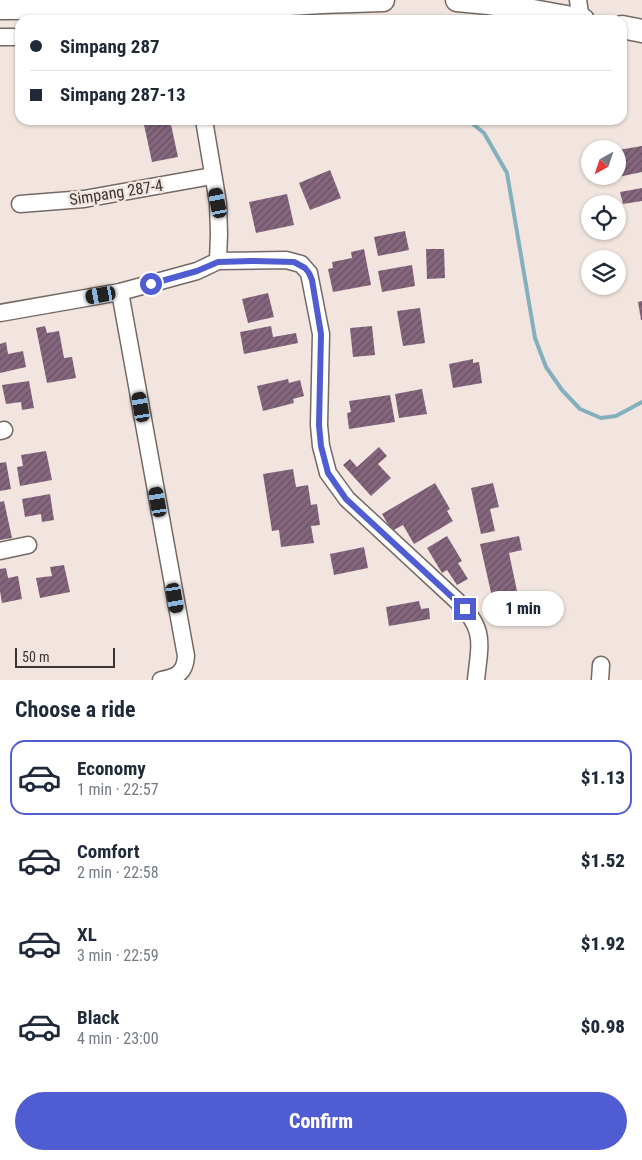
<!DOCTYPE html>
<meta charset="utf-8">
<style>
:root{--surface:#fff;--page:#f6f6f7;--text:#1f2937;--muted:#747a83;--line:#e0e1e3;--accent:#4f5cd2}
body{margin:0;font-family:"Roboto Condensed",sans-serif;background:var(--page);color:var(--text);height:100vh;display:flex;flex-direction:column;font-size:19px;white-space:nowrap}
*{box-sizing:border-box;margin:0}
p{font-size:16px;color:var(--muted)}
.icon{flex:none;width:28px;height:28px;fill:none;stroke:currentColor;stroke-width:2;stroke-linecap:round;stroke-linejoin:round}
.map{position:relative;height:680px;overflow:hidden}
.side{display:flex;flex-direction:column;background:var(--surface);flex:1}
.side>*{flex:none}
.hud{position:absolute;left:15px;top:15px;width:612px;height:110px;border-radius:15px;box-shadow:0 1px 4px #0004;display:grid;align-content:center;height:110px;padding:0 15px;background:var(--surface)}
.needle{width:32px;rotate:220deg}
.controls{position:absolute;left:581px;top:140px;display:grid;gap:10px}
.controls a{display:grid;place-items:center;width:45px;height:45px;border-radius:50%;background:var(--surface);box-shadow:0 1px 4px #0004;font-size:25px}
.scale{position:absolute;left:15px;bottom:12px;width:100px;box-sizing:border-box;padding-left:5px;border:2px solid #3a3533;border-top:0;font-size:14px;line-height:18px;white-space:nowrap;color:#3a3533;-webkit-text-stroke:4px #f2e5df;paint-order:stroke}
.end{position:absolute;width:22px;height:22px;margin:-11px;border:6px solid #4f5cd2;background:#fff;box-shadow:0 0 0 2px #fff}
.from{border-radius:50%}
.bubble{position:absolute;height:35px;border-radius:18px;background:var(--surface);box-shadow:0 1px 4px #0004;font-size:16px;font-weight:800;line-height:35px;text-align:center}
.car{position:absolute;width:15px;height:30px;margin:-15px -8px;border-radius:6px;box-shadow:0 0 4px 1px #0007;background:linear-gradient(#222 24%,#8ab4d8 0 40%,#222 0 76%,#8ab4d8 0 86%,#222 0)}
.hud b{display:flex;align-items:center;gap:18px;height:48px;font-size:19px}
.hud b+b{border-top:1px solid var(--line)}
.hud i{width:12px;height:12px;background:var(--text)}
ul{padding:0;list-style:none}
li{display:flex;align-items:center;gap:15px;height:75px;margin:0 10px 8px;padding:0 5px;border:2px solid transparent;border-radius:15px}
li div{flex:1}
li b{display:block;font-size:19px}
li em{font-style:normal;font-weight:800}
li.selected{border-color:var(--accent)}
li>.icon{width:45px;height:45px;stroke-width:1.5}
h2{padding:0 15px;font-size:22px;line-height:60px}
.cta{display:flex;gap:10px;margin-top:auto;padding:10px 15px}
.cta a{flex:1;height:58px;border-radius:30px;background:var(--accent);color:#fff;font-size:20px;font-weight:800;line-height:58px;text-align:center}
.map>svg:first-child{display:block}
</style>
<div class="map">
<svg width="642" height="680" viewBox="0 0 642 680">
<defs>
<pattern id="building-hatch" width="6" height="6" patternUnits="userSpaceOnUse" patternTransform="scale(1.25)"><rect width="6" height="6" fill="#85667d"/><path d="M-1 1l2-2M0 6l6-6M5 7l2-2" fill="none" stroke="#685062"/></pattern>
</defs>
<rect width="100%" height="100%" fill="#f2e5df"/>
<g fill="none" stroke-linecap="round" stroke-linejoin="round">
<!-- stream -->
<g stroke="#82b0bd" stroke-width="4">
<polyline points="290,20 291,12"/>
<polyline points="468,120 484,133 507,173 535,338 546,367 562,390 580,409 601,418 616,416 642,402"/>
</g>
</g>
<!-- building -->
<g fill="url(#building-hatch)">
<polygon points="143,120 170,120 178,157 152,162"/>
<polygon points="642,146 642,172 618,177 618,150"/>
<polygon points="330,170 341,198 310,210 299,183"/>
<polygon points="642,188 642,201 623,204 620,192"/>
<polygon points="287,194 294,225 256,233 249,202"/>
<polygon points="405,231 409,250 378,256 374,237"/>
<polygon points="364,249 371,285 333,292 328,269 333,268 332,262 352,258 351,252"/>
<polygon points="426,249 444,249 445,278 427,279"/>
<polygon points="412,265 415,286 382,292 378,271"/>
<polygon points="268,293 274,317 248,323 242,299"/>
<polygon points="642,301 642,320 641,320 638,302"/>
<polygon points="420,308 425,343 403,346 397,311"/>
<polygon points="45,326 47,333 59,331 64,358 72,357 76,378 47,383 36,328"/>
<polygon points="271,326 273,337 296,333 298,343 244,354 240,332"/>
<polygon points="372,326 375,355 353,357 350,328"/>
<polygon points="6,342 8,354 23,351 26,367 0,373 0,344"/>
<polygon points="473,359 473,363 479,362 482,383 453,388 449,364"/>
<polygon points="288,379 289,383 300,380 304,396 293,399 294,403 263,411 257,386"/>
<polygon points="29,381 34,408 22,410 21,402 6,404 2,385"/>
<polygon points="422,389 427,414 399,418 395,394"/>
<polygon points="390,395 395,422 349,429 347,413 351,412 349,401"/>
<polygon points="379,447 387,456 378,464 391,478 371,496 343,465 350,459 357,467"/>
<polygon points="46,451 52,480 20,486 17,467 23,466 21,455"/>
<polygon points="6,462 11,489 0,491 0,463"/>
<polygon points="293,469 296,487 308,485 311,505 317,504 320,525 311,526 314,543 281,547 279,530 272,531 263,474"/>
<polygon points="435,483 450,509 447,511 453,521 414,544 403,525 392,531 382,514"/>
<polygon points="493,483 499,507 490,509 495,531 481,534 471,488"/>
<polygon points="50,494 54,520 42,522 41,514 25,517 22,499"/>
<polygon points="4,501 12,538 0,540 0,502"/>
<polygon points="447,536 462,561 458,563 468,579 457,585 447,570 442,573 427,548"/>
<polygon points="519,536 522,550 509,553 517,591 492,597 480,544"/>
<polygon points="364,547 368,568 334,575 330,554"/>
<polygon points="64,565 70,592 40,598 36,578 52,576 50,567"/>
<polygon points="6,568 8,578 18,576 22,599 2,603 0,591 0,569"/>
<polygon points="419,601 421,609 429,608 430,619 389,626 386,607"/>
</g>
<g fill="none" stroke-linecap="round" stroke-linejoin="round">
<defs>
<g id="street">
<polyline points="578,0 581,20"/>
<polyline points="0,37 20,37"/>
<polyline points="204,120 218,203 219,234 218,261"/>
<polyline points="20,204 84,199 212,176"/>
<path d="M 120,292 L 186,656 C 185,673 177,677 161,680"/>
<path d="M 0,313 L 120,292 L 197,271 L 218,261 L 286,260 L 301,264 L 309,273 L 321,334 L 319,425 L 321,446 L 328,473 L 347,499 L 456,600 C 486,629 480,642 476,680"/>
<polyline points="0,431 4,430"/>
<polyline points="0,551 28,545"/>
<polyline points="600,680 601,665"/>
</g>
<g id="secondary">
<polyline points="457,0 488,3 583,20"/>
<polyline points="0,8 258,6 322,2 383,0"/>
<polyline points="622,27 642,31"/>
</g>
</defs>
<!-- street casing -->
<use href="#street" stroke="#746964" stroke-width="19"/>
<!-- secondary casing -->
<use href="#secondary" stroke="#746964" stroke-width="25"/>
<!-- street -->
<use href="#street" stroke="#fff" stroke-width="16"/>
<!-- secondary -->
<use href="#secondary" stroke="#fff" stroke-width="22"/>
</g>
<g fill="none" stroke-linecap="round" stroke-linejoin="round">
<!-- route -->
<polyline stroke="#4f5cd2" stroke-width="6" points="151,284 197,271 218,262 252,261 294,262 305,268 309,273 312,280 321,334 319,425 321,446 328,473 346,499 465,609"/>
</g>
<g text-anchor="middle" stroke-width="5" stroke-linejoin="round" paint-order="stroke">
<!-- street labels -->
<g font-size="16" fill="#3a3533" stroke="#f2e5df">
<text transform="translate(116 192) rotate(-9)" y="6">Simpang 287-4</text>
</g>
</g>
</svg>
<div class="controls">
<a><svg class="needle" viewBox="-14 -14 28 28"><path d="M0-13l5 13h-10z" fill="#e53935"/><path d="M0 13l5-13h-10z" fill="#747a83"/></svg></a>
<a><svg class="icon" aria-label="locate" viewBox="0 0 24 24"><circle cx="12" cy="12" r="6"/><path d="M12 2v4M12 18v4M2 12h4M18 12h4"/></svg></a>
<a><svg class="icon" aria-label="layers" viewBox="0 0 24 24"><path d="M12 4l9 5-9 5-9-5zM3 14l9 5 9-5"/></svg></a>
</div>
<div class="scale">50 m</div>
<i class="end from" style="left:151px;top:284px"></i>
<i class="end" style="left:465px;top:609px"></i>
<div class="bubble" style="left:482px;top:591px;width:82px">1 min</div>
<i class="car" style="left:218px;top:203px;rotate:349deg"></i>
<i class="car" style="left:101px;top:295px;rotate:260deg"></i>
<i class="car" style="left:141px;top:407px;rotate:350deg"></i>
<i class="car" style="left:158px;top:502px;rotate:350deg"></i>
<i class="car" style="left:175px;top:598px;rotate:170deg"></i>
<div class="hud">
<b><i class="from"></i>Simpang 287</b>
<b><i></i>Simpang 287-13</b>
</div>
</div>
<section class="side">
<h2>Choose a ride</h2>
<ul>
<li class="selected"><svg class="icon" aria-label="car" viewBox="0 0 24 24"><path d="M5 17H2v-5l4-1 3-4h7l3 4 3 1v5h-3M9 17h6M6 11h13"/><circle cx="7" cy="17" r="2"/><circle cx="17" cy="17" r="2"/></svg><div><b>Economy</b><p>1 min · 22:57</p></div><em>$1.13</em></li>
<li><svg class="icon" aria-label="car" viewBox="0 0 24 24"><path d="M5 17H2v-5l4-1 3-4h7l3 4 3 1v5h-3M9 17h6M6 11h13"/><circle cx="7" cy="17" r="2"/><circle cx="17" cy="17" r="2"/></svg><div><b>Comfort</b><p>2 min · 22:58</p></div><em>$1.52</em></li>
<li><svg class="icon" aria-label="car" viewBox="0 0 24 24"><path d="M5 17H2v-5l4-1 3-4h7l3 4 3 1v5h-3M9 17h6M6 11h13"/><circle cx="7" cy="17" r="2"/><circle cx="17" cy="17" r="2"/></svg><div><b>XL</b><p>3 min · 22:59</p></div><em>$1.92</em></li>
<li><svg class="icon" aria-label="car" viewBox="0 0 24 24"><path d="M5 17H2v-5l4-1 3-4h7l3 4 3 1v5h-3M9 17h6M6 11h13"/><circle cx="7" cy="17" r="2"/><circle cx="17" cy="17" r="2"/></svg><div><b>Black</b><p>4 min · 23:00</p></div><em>$0.98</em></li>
</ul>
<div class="cta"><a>Confirm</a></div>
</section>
